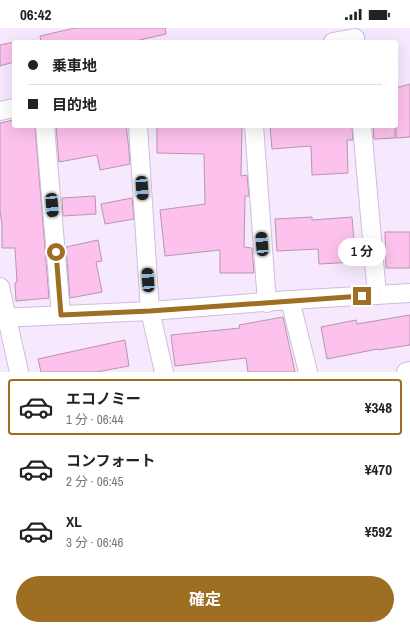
<!DOCTYPE html>
<html lang="ja">
<meta charset="utf-8">
<style>
:root{--surface:#fff;--page:#f6f6f6;--text:#222;--muted:#767676;--line:#e0e0e0;--accent:#9e6e22}
body{margin:0;font-family:"Archivo Narrow","Noto Sans JP",sans-serif;background:var(--page);color:var(--text);height:100vh;display:flex;flex-direction:column;font-size:15px;white-space:nowrap}
*{box-sizing:border-box;margin:0}
p{font-size:13px;color:var(--muted)}
.icon{flex:none;width:22px;height:22px;fill:none;stroke:currentColor;stroke-width:2;stroke-linecap:round;stroke-linejoin:round}
.map{position:relative;height:344px;overflow:hidden}
.drawer{display:flex;flex-direction:column;background:var(--surface);flex:1}
.drawer>*{flex:none}
.banner{position:absolute;left:12px;top:12px;width:386px;height:88px;border-radius:4px;box-shadow:0 4px 16px #0002;display:grid;align-content:center;height:88px;padding:0 16px;background:var(--surface)}
.end{position:absolute;width:18px;height:18px;margin:-9px;border:5px solid #9e6e22;background:#fff;box-shadow:0 0 0 2px #fff}
.from{border-radius:50%}
.bubble{position:absolute;height:28px;border-radius:14px;background:var(--surface);box-shadow:0 4px 16px #0002;font-size:13px;font-weight:700;line-height:28px;text-align:center}
.car{position:absolute;width:12px;height:24px;margin:-12px -6px;border-radius:5px;box-shadow:0 0 3px 1px #0007;background:linear-gradient(#222 24%,#8ab4d8 0 40%,#222 0 76%,#8ab4d8 0 86%,#222 0)}
.banner b{display:flex;align-items:center;gap:14px;height:38px;font-size:15px}
.banner b+b{border-top:1px solid var(--line)}
.banner i{width:10px;height:10px;background:var(--text)}
ul{padding:7px 0 0;list-style:none}
li{display:flex;align-items:center;gap:12px;height:56px;margin:0 8px 6px;padding:0 8px;border:2px solid transparent;border-radius:4px}
li div{flex:1}
li b{display:block;font-size:15px}
li em{font-style:normal;font-weight:700}
li.current{border-color:var(--accent)}
li>.icon{width:36px;height:36px;stroke-width:1.5}
.cta{display:flex;gap:8px;margin-top:auto;padding:8px 16px}
.cta a{flex:1;height:46px;border-radius:24px;background:var(--accent);color:#fff;font-size:16px;font-weight:700;line-height:46px;text-align:center}
.status{display:flex;justify-content:space-between;align-items:center;height:28px;padding:0 20px;background:var(--surface);direction:ltr}
.status svg{height:11px;fill:currentColor}
.map>svg:first-child{display:block}
</style>
<div class="status"><b>06:42</b><svg viewBox="0 0 49 12"><path d="M0 12V9h3v3zM5 12V6h3v6zM10 12V3h3v9zM15 12V0h3v12zM26 1h20v11H26zM47 4h2v5h-2z"/></svg></div>
<div class="map">
<svg width="410" height="344" viewBox="0 0 410 344">
<rect width="100%" height="100%" fill="#f6e9fe"/>
<!-- building -->
<g fill="#fcc1ec" stroke="#b796ad">
<polygon points="75,0 165,0 166,6 131,14 41,14 40,8"/>
<polygon points="14,14 14,34 0,38 0,17"/>
<polygon points="410,56 410,109 396,110 396,60"/>
<polygon points="14,92 14,98 35,98 49,270 16,273 15,255 17,254 15,220 2,220 2,197 0,183 0,95"/>
<polygon points="56,98 126,98 128,113 130,136 100,142 97,127 59,134"/>
<polygon points="205,98 242,98 241,148 247,147 249,168 245,168 244,219 252,220 254,245 220,245 220,222 165,228 160,182 205,176 204,126 157,125 157,99 205,99"/>
<polygon points="270,98 352,98 353,112 347,112 348,145 312,147 311,118 272,121"/>
<polygon points="373,98 395,98 395,110 374,111"/>
<polygon points="95,168 96,186 63,188 62,170"/>
<polygon points="132,170 134,191 105,196 101,176"/>
<polygon points="312,189 312,192 352,189 356,234 319,236 318,221 277,223 275,191"/>
<polygon points="385,204 410,204 410,240 386,240"/>
<polygon points="98,212 102,233 96,234 102,264 70,270 66,219"/>
<polygon points="410,287 410,317 378,322 378,321 327,331 321,299 356,292 357,296"/>
<polygon points="283,289 295,344 248,344 246,330 175,338 171,307 240,300 239,297"/>
<polygon points="125,312 129,338 96,344 41,344 38,331"/>
</g>
<g fill="none" stroke-linecap="round" stroke-linejoin="round">
<defs>
<g id="street">
<polyline points="333,14 355,10 355,14"/>
<polyline points="0,83 14,80"/>
<polyline points="45,98 61,287"/>
<polyline points="138,98 150,283 164,344"/>
<polyline points="254,98 267,275"/>
<polyline points="362,98 377,267"/>
<polyline points="0,259 19,344"/>
<polyline points="290,272 308,344"/>
<polyline points="0,290 150,283 290,272 410,265"/>
<polyline points="406,344 410,343"/>
</g>
</defs>
<!-- street casing -->
<use href="#street" stroke="#d0bcdd" stroke-width="20"/>
<!-- street -->
<use href="#street" stroke="#fff" stroke-width="18"/>
</g>
<g fill="none" stroke-linecap="round" stroke-linejoin="round">
<!-- route -->
<polyline stroke="#9e6e22" stroke-width="5" points="56,224 61,287 150,283 362,268"/>
</g>
</svg>
<i class="end from" style="left:56px;top:224px"></i>
<i class="end" style="left:362px;top:268px"></i>
<div class="bubble" style="left:338px;top:210px;width:48px">1 分</div>
<i class="car" style="left:142px;top:160px;rotate:176deg"></i>
<i class="car" style="left:52px;top:177px;rotate:175deg"></i>
<i class="car" style="left:262px;top:216px;rotate:356deg"></i>
<i class="car" style="left:148px;top:252px;rotate:356deg"></i>
<div class="banner">
<b><i class="from"></i>乗車地</b>
<b><i></i>目的地</b>
</div>
</div>
<section class="drawer">
<ul>
<li class="current"><svg class="icon" aria-label="car" viewBox="0 0 24 24"><path d="M5 17H2v-5l4-1 3-4h7l3 4 3 1v5h-3M9 17h6M6 11h13"/><circle cx="7" cy="17" r="2"/><circle cx="17" cy="17" r="2"/></svg><div><b>エコノミー</b><p>1 分 · 06:44</p></div><em>¥348</em></li>
<li><svg class="icon" aria-label="car" viewBox="0 0 24 24"><path d="M5 17H2v-5l4-1 3-4h7l3 4 3 1v5h-3M9 17h6M6 11h13"/><circle cx="7" cy="17" r="2"/><circle cx="17" cy="17" r="2"/></svg><div><b>コンフォート</b><p>2 分 · 06:45</p></div><em>¥470</em></li>
<li><svg class="icon" aria-label="car" viewBox="0 0 24 24"><path d="M5 17H2v-5l4-1 3-4h7l3 4 3 1v5h-3M9 17h6M6 11h13"/><circle cx="7" cy="17" r="2"/><circle cx="17" cy="17" r="2"/></svg><div><b>XL</b><p>3 分 · 06:46</p></div><em>¥592</em></li>
</ul>
<div class="cta"><a>確定</a></div>
</section>
